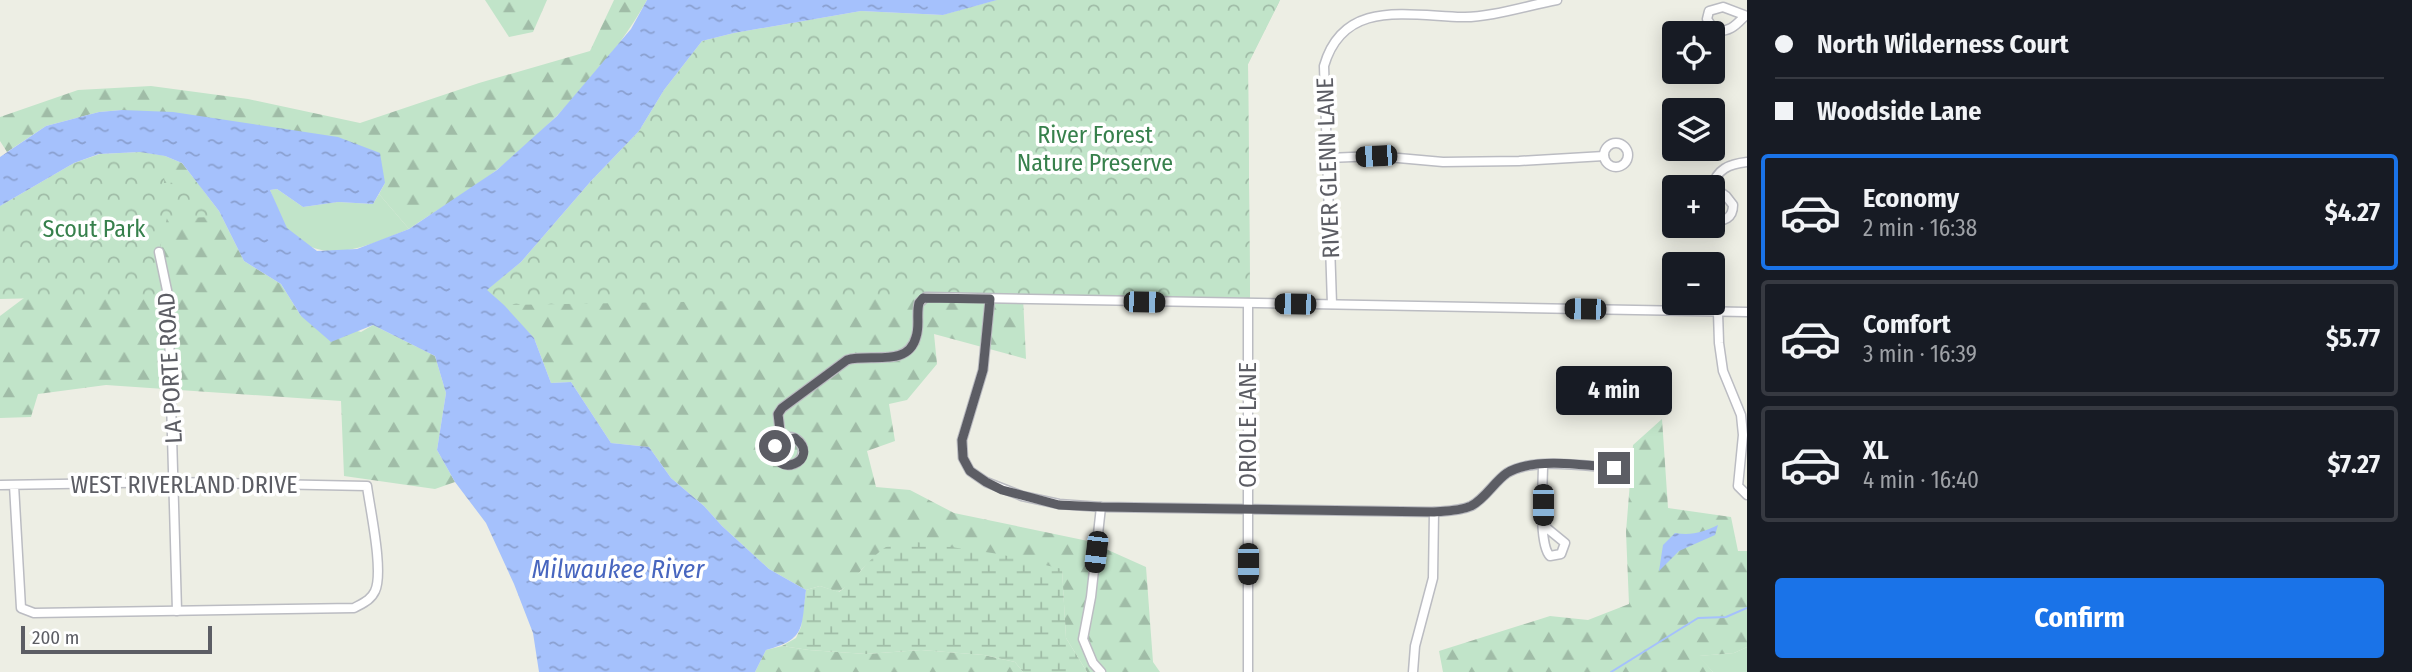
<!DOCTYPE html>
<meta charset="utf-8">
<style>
:root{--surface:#171b24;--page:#20242c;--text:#f1f3f6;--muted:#9ea1a6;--line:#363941;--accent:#1a73e8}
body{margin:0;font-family:"Fira Sans Condensed",sans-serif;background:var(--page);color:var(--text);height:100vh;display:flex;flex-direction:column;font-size:26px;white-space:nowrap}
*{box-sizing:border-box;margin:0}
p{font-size:23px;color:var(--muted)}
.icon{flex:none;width:38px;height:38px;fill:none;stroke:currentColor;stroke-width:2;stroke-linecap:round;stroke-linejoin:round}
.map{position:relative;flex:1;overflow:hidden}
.drawer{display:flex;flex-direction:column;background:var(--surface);width:665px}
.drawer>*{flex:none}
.guide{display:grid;align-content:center;height:154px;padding:0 28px;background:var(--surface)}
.buttons{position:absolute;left:1662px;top:21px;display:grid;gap:14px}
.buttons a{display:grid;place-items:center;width:63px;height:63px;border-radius:7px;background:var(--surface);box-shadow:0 4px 18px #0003;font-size:35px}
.scale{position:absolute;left:21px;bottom:18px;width:191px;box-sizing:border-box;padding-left:7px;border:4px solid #5c5d64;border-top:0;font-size:19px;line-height:24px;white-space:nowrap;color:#5c5d64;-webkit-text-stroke:5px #fff;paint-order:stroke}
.end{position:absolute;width:32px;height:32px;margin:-16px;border:9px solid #5c5d64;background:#fff;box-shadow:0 0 0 4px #fff}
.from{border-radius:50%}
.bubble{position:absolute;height:49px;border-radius:7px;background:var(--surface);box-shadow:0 4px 18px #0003;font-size:23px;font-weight:700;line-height:49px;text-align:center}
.car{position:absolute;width:21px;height:42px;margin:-21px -10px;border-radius:9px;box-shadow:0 0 5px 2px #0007;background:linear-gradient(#222 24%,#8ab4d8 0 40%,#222 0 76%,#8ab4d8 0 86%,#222 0)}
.guide b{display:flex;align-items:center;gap:24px;height:66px;font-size:26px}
.guide b+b{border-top:2px solid var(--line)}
.guide i{width:18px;height:18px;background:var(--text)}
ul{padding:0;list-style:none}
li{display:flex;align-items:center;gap:21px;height:116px;margin:0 14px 10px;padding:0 14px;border:4px solid var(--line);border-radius:7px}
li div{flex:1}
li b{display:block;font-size:26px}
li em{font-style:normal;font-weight:700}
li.on{border-color:var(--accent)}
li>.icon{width:63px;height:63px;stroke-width:1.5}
.button{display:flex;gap:14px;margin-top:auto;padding:14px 28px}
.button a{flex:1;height:80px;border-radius:7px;background:var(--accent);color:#fff;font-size:28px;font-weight:700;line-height:80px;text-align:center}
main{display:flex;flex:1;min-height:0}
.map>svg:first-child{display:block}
</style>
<main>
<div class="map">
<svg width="1747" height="672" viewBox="0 0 1747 672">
<defs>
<pattern id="forest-firs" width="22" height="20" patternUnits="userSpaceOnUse" patternTransform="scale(1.75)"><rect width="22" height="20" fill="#c1e4c9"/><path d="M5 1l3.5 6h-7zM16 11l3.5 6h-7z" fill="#a0bca7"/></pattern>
<pattern id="wetland-marsh" width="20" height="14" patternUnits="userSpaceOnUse" patternTransform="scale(1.75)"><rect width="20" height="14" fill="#c1e4c9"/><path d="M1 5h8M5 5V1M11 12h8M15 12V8" fill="none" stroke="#a0bca7"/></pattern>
<pattern id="park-crowns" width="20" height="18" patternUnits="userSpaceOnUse" patternTransform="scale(1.75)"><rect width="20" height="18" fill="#c1e4c9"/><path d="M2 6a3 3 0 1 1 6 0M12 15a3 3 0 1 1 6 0" fill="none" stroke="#a0bca7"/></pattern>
<pattern id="water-ripples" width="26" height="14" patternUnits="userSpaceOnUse" patternTransform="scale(1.75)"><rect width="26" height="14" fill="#a5c1fc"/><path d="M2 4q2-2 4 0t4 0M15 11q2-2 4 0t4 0" fill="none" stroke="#8aa0d0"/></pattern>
</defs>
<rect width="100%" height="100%" fill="#edeee4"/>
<!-- grass -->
<g fill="#c1e4c9">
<path d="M 277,189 L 303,207 L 338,202 L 373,204 L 379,194 L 409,229 C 369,245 322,269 288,230 C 280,220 275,202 270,190 Z"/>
<polygon points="1747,647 1747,672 1713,672 1698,656 1734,653"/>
</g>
<!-- forest -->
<g fill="url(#forest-firs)">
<polygon points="485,0 547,0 533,32 509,37"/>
<path d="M 614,0 L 647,0 C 614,60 552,126 498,169 C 470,191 438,209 409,229 L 379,194 L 385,183 L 122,110 L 99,112 L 46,126 L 7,152 L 0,141 L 0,117 L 78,90 L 151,86 L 248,99 L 360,123 L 479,83 L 590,51 Z"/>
<polygon points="997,0 1280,0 1248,64 1250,300 1023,297 1026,359 934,334 937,364 907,400 889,404 895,441 867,451 876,487 910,490 954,513 1088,541 1146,567 1153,662 1160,672 1087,672 1066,638 1062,570 890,545 862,569 852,583 838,592 820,586 806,590 769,569 722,526 704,506 671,478 649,447 611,443 571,382 551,383 534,338 486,290 943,15"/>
<polygon points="140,152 165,156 182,163 219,211 244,261 281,284 301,316 361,332 373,325 435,356 446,393 437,450 455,482 435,489 344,476 341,401 106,385 38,394 31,417 0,418 0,316 32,292 0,206"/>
<polygon points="1662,419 1668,508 1731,517 1738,551 1747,551 1747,647 1734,653 1699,656 1713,672 1443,672 1439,651 1550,616 1588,620 1629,604 1626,532 1633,445"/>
<polygon points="782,646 809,650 866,654 921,650 984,655 1015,662 1023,672 755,672 766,650"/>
</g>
<!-- wetland -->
<path fill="url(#wetland-marsh)" d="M 909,541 L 999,554 L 1062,569 L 1066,638 L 1087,672 L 1023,672 L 1015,662 L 984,655 L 921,650 L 866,654 L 809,650 L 782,646 L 796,638 L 801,627 L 806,590 L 820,586 L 839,592 C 857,580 872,552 892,544 C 897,542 904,542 909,541 Z"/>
<!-- park -->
<g fill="url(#park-crowns)">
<polygon points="997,0 1280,0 1248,64 1250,300 929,293 909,298 504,305 486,290 521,262 591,181 639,131 664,90 702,41 734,33 861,11 943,15"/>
<polygon points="140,152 165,156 164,183 197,182 222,217 167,218 159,252 168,295 0,299 0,206 74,163 100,154"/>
</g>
<!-- water -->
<g fill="url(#water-ripples)">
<path d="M 647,0 L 997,0 L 943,15 L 861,11 L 734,33 L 702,41 L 664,90 L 639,131 L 591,181 L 521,262 L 487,290 L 504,305 L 534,338 L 551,383 L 571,382 L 611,443 L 649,447 L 671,478 L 704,506 L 722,526 L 769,569 L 806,590 C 801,627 807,639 766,650 L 755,672 L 539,672 L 533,633 L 514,584 L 486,523 L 455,482 L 437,450 L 446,393 L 435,356 L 373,325 L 331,342 L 301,316 L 281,284 L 244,261 L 219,211 L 182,163 L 165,156 L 140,152 L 99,154 L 74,163 L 0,206 L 0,157 L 46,126 L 99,112 L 122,110 L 173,112 L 338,137 L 380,153 L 385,183 L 373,204 L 338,202 L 303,207 L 277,189 L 270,190 L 287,228 L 317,251 L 357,249 L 409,229 L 497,170 L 557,116 L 631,29 Z"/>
<path d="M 1718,525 L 1715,535 L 1679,551 L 1659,571 L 1663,545 L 1675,533 C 1692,536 1703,532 1718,525 Z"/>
</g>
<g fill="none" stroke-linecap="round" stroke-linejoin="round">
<!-- stream -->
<polyline stroke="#a5c1fc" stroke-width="2" points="1611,672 1698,618 1726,617 1747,608"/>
<defs>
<g id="minor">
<path d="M 1745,16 C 1735,26 1730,32 1715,31 L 1707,19 L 1709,11 L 1723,7 L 1747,16"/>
<circle cx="1616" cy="155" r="12"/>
<polyline points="1328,158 1376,156 1443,162 1519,161 1604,156"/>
<path d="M 1712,186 L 1726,196 L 1733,205 C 1733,217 1724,224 1713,217"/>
<path d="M 1712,187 C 1717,169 1729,164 1747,162"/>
<polyline points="159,252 168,295 177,611"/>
<path d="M 990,299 L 983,370 L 962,440 L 963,458 L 970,471 L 986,482 L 1022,496 L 1059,504 L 1101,507 L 1434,512 C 1446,511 1460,511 1471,506 C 1485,499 1494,482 1507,473 C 1533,457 1585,466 1614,468"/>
<polyline points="1248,303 1248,672"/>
<path d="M 1332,304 L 1324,66 C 1343,0 1404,15 1462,17 C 1489,18 1529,5 1557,0"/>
<polyline points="1718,312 1719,343 1723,371 1741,415 1743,435 1738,486 1747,495"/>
<circle cx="789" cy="451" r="14"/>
<path d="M 781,439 L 778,414 L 782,408 L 847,360 C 870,353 907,368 916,337 C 920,326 916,314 919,303 L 926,297 L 1747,312"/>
<path d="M 1543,465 C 1543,484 1538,544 1550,556 L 1561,554 L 1565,543 L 1543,525"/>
<path d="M 0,485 L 175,482 L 367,486 C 370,509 384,572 375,591 C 371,600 363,603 354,608 L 34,613 L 21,608 L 14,485"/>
<polyline points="1101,507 1091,597 1083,639 1093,663 1101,672"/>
<polyline points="1413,672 1415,646 1433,578 1434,512"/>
</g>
</defs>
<!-- minor casing -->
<use href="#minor" stroke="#bbbcc2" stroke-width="11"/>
<!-- minor -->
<use href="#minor" stroke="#fff" stroke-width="8"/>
</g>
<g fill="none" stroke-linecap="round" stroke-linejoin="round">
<!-- route -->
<path stroke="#5c5d64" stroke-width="9" d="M 775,446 C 771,482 824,460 795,438 L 781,439 L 778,414 L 782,408 L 847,360 C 870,353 908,368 916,337 C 920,326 916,314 919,303 L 923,298 L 990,299 L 983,370 L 962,440 L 963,458 L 970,471 L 986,482 L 1002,490 L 1059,505 L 1101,507 L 1434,512 C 1446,511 1460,511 1471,506 C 1485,499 1494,482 1507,473 C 1533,457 1585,465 1614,468"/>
</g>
<g text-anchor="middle" stroke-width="7" stroke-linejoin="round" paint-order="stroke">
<!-- park labels -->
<g font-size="24" fill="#37804c" stroke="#fff">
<text x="1095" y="143">River Forest<tspan x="1095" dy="28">Nature Preserve</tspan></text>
<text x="94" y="237">Scout Park</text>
</g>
<!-- street labels -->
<g font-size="24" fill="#5c5d64" stroke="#fff">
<text transform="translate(1328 168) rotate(-92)" y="8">RIVER GLENN LANE</text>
<text transform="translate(170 368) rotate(-93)" y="8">LA PORTE ROAD</text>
<text transform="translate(1248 425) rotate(-90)" y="8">ORIOLE LANE</text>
<text x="184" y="493">WEST RIVERLAND DRIVE</text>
</g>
<!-- water labels -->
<g font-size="26" font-style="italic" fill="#4866bf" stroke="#fff">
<text x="618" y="578">Milwaukee River</text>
</g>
</g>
</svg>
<div class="buttons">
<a><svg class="icon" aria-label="locate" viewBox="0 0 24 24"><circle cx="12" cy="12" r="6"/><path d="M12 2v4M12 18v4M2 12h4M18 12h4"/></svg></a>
<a><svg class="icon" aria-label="layers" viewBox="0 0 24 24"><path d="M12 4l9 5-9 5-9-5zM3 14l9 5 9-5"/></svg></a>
<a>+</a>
<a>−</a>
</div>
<div class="scale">200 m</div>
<i class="end from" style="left:775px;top:446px"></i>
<i class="end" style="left:1614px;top:468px"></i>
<div class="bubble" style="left:1556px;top:366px;width:116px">4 min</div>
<i class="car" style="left:1376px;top:156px;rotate:267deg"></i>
<i class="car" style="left:1144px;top:302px;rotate:91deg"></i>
<i class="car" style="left:1295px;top:304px;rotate:271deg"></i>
<i class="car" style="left:1585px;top:309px;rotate:271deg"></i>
<i class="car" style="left:1543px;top:505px;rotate:180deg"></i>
<i class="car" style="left:1096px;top:552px;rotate:187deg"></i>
<i class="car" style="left:1248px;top:564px;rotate:180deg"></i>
</div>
<section class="drawer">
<div class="guide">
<b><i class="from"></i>North Wilderness Court</b>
<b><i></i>Woodside Lane</b>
</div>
<ul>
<li class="on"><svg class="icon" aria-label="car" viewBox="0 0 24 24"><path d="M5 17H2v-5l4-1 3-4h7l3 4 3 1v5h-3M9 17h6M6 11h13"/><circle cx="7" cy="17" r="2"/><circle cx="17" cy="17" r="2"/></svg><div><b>Economy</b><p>2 min · 16:38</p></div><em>$4.27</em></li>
<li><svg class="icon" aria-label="car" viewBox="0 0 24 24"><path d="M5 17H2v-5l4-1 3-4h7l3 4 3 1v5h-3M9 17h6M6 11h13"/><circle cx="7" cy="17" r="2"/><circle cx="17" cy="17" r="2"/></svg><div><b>Comfort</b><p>3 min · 16:39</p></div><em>$5.77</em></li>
<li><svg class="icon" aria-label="car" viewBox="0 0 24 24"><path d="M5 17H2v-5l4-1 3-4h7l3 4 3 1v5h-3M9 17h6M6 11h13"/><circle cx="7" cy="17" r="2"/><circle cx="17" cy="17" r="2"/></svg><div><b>XL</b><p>4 min · 16:40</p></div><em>$7.27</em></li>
</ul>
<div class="button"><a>Confirm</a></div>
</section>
</main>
